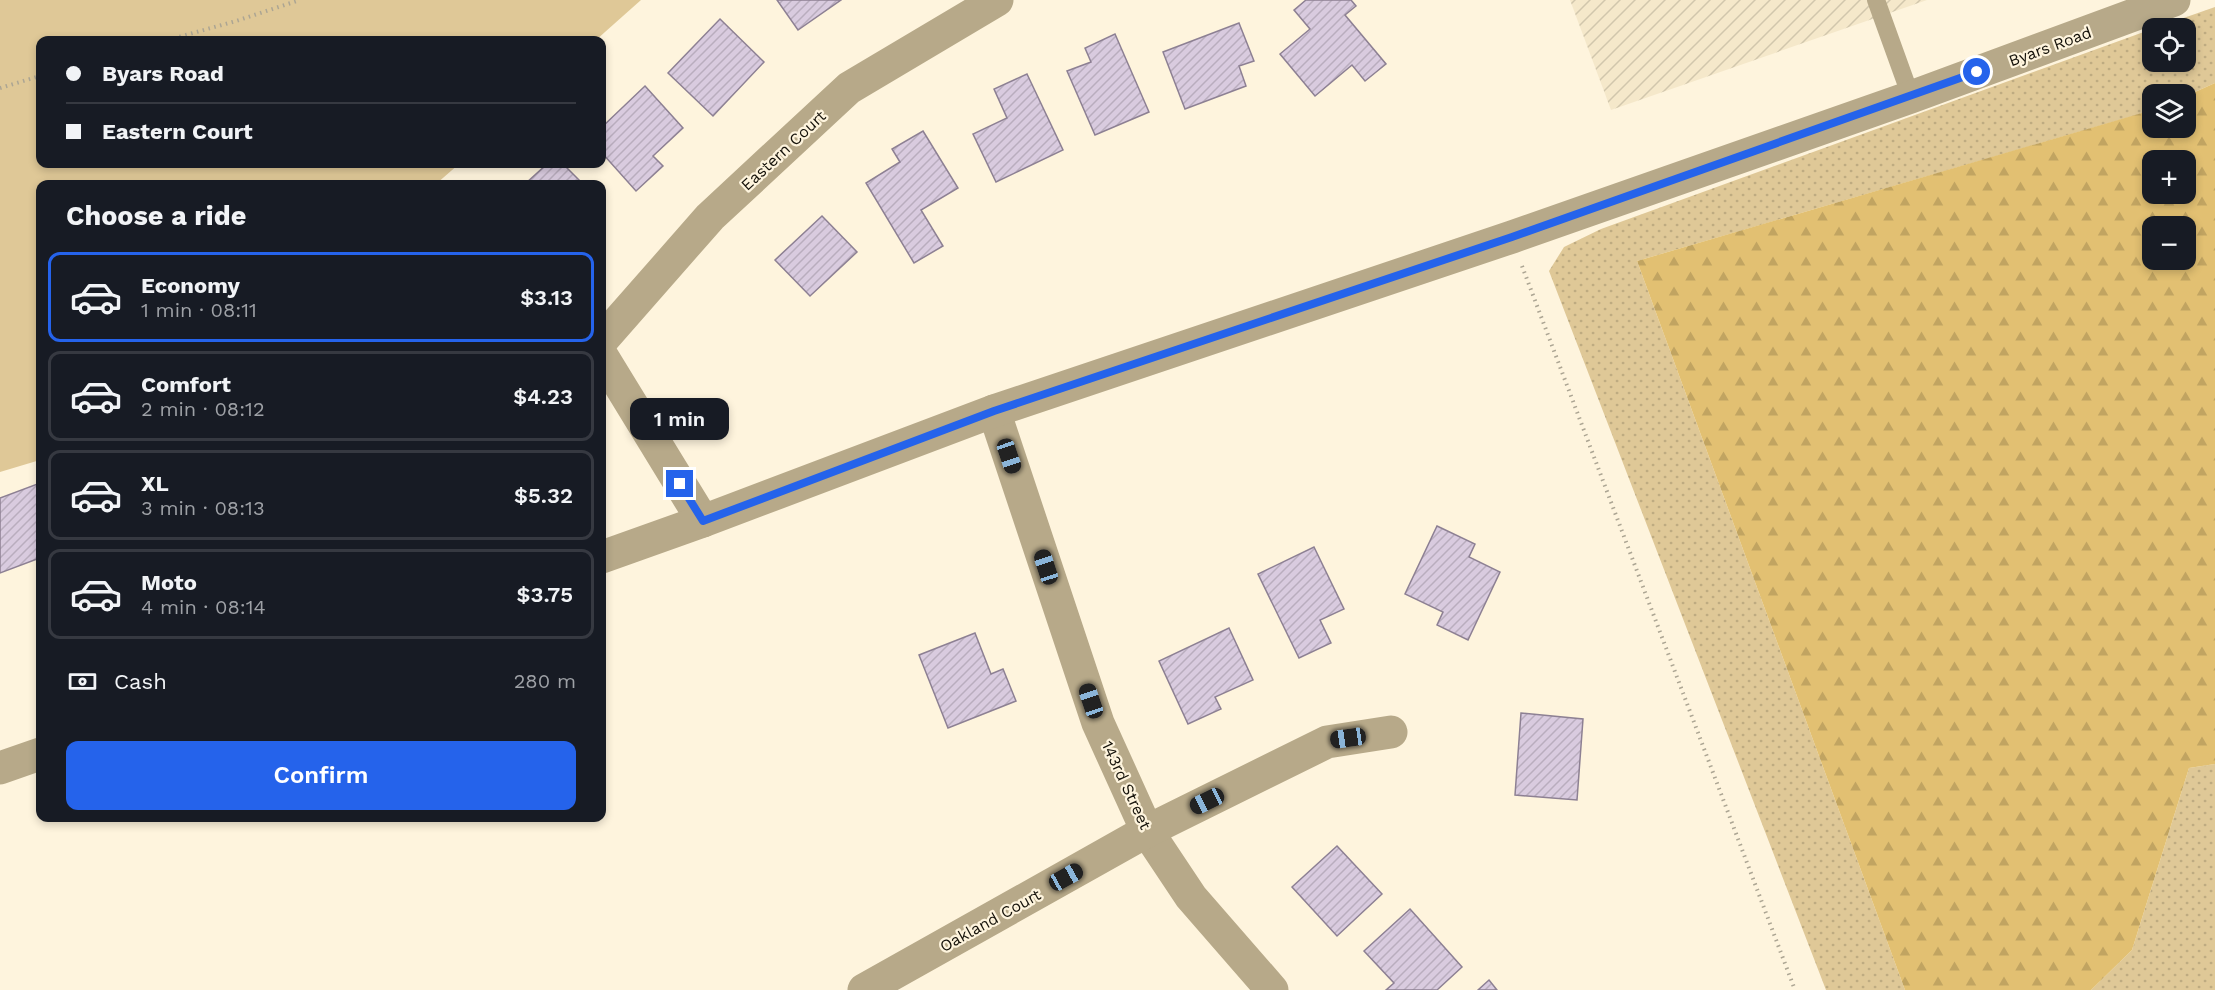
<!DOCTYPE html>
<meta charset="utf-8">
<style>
:root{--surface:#171b24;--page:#20242c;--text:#f1f3f6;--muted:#9ea1a6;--line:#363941;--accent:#2563eb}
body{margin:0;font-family:"Work Sans",sans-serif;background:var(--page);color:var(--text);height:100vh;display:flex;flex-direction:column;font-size:22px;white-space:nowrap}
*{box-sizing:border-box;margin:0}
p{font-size:20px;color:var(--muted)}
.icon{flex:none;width:33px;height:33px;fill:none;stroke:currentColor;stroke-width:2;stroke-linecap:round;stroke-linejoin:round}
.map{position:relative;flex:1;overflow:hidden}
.panel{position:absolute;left:36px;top:180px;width:570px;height:642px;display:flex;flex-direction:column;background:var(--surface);border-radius:12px;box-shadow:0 3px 9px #0003}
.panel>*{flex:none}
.guide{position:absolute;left:36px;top:36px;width:570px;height:132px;border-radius:12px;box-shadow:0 3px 9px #0003;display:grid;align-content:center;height:132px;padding:0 30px;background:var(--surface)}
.tools{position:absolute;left:2142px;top:18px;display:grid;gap:12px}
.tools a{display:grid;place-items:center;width:54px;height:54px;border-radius:12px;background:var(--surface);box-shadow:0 3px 9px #0003;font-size:30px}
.end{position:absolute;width:27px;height:27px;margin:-14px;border:8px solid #2563eb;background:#fff;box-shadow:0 0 0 3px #fff}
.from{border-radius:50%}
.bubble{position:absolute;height:42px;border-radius:12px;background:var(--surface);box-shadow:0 3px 9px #0003;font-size:20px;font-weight:600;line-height:42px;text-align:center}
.car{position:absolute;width:18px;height:36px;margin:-18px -9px;border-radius:8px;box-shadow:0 0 4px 2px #0007;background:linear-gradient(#222 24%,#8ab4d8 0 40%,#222 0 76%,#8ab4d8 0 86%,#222 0)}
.guide b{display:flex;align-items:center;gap:21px;height:57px;font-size:22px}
.guide b+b{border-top:2px solid var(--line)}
.guide i{width:15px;height:15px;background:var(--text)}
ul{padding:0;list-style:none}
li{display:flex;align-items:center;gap:18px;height:90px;margin:0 12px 9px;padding:0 18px;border:3px solid var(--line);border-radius:12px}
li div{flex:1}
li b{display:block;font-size:22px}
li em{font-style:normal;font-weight:600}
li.on{border-color:var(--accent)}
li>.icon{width:54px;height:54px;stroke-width:1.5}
h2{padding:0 30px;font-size:27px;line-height:72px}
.pay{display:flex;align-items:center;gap:15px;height:66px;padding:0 30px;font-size:22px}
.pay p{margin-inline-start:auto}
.action{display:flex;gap:12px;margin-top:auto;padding:12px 30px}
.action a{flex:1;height:69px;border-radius:12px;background:var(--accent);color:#fff;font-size:24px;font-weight:600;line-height:69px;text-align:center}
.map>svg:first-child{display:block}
</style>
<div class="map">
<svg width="2215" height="990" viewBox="0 0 2215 990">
<defs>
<pattern id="industrial-furrows" width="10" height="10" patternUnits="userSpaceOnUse" patternTransform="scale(1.5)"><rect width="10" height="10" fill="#f5e8ca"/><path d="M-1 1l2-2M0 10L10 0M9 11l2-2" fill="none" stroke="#d1c6ac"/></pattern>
<pattern id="grass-dots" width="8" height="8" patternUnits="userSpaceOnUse" patternTransform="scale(1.5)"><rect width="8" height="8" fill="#dfc897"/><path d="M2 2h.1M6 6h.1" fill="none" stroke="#beab81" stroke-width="1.8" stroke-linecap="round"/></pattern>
<pattern id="forest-firs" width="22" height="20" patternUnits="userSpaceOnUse" patternTransform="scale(1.5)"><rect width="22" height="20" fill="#e2c072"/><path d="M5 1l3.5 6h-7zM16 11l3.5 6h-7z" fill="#c1a461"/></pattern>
<pattern id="building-hatch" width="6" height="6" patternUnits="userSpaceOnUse" patternTransform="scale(1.5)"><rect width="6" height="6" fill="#d9cbdf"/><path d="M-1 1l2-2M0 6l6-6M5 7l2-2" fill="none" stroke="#b9adbe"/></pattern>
</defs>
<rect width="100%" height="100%" fill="#fef4dd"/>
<!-- industrial -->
<polygon fill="url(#industrial-furrows)" points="1570,0 1927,0 1611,110"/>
<!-- grass -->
<g fill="url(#grass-dots)">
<polygon points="2215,7 2215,83 2186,96 2152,94 2152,110 2147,112 1637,261 1905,990 1826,990 1549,271 1564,247 1601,229 2152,29 2152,62 2186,62 2186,28 2155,28"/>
<polygon points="2215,764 2215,990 2091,990 2132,950 2189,768"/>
</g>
<!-- forest -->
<path fill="url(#forest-firs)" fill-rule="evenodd" d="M 2215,83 L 2215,764 L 2189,768 L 2132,950 L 2091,990 L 1905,990 L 1637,261 L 2152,110 L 2152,128 L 2186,128 L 2186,96 ZM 2152,160 L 2186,160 L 2186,194 L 2152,194 ZM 2152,226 L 2186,226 L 2186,260 L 2152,260 Z"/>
<!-- park -->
<polygon fill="#dfc897" points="0,0 641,0 596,40 40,40 40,164 459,164 436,184 40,184 40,460 0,472"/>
<!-- building -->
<g fill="url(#building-hatch)" stroke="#8d8093" stroke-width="1.5">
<polygon points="777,0 841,0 798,30"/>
<polygon points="1306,0 1351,0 1356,6 1345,15 1386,64 1365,81 1352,65 1315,96 1280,54 1310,29 1294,10"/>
<polygon points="720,19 764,62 713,116 668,73"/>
<polygon points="1239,23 1254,61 1239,66 1246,86 1185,109 1163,52"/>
<polygon points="1115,34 1149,112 1095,135 1067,71 1091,62 1085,48"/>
<polygon points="1027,74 1063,150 996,182 973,134 1007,118 994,89"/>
<polygon points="645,86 683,128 653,156 663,166 636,191 602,153 602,127"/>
<polygon points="923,131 958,188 921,210 943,246 914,263 866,183 900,162 892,149"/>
<polygon points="547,164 563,164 583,184 525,184"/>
<polygon points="822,216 857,252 810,296 775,260"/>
<polygon points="40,483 40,568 37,559 0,573 0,498"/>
<polygon points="1437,526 1475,544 1469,557 1500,572 1468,640 1437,625 1443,612 1405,594"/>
<polygon points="1314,547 1344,609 1320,620 1331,643 1299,658 1258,574"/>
<polygon points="1229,628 1253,680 1215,697 1221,709 1188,724 1159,661"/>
<polygon points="975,633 991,674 1003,669 1016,701 948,728 919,655"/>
<polygon points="1521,713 1583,719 1577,800 1515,795"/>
<polygon points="1337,846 1382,894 1337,936 1292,887"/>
<polygon points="1410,909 1462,967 1437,990 1386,990 1394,983 1364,951"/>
<polygon points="1489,980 1497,990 1478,990"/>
</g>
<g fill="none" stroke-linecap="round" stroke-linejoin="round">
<!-- path -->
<g stroke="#aca593" stroke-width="4" stroke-dasharray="1.5 4.5" stroke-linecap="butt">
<polyline points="168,40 236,21 300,0"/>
<polyline points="0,88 40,76"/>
<polyline points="1522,266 1795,990"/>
</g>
<!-- service -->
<polyline stroke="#b7a989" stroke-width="18" points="1876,0 1911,97"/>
<!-- minor -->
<g stroke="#b7a989" stroke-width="33">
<polyline points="602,340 710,217 849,88 997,0"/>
<polyline points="602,356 703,521"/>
<polyline points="994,411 1098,723 1147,831 1191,897 1272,990"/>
<polyline points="864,990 1147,831 1327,742 1391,732"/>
</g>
<!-- tertiary -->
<g stroke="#b7a989" stroke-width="33">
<polyline points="602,557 703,521 994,411 1512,237 1911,97 2174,0"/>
<polyline points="0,768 40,754"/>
</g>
</g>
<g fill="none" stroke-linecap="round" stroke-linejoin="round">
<!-- route -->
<polyline stroke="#2563eb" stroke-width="8" points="680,484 703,521 994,411 1512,237 1977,72"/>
</g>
<g text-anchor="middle" stroke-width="4.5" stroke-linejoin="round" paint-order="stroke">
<!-- street labels -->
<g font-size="16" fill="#141109" stroke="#fef4dd">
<text transform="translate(2050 46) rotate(-20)" y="6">Byars Road</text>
<text transform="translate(783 150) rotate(-43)" y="6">Eastern Court</text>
<text transform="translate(1127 785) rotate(65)" y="6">143rd Street</text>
<text transform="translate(990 920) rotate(-29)" y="6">Oakland Court</text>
</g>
</g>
</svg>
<div class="tools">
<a><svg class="icon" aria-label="locate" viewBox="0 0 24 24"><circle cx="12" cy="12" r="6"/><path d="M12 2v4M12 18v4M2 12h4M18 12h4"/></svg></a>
<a><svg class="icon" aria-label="layers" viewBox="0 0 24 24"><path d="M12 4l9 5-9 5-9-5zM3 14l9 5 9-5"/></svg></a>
<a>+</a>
<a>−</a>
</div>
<i class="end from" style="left:1977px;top:72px"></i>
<i class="end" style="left:680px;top:484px"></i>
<div class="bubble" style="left:630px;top:398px;width:99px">1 min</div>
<i class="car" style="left:1009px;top:456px;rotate:161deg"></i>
<i class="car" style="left:1046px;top:567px;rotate:342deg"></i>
<i class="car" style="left:1091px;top:701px;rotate:341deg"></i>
<i class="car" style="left:1348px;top:738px;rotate:262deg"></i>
<i class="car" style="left:1207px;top:801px;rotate:244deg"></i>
<i class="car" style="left:1066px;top:877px;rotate:61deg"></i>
<div class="guide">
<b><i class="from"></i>Byars Road</b>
<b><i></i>Eastern Court</b>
</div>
<section class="panel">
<h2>Choose a ride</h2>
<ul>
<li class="on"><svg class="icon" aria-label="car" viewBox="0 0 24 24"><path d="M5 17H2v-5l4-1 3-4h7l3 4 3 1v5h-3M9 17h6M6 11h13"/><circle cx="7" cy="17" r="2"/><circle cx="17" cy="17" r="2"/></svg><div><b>Economy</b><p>1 min · 08:11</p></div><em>$3.13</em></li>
<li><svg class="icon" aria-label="car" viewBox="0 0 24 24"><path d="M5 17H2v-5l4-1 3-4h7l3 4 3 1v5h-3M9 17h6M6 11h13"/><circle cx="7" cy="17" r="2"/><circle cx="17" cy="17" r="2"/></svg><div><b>Comfort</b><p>2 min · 08:12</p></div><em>$4.23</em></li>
<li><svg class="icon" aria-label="car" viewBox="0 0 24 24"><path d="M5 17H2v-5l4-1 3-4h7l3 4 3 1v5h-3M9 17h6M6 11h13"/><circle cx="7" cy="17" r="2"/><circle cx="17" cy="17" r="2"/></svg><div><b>XL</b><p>3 min · 08:13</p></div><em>$5.32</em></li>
<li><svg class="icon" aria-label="car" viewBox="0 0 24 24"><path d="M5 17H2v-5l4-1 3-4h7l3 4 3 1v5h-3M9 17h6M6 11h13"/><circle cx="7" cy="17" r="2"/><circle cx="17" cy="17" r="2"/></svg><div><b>Moto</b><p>4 min · 08:14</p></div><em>$3.75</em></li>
</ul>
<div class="pay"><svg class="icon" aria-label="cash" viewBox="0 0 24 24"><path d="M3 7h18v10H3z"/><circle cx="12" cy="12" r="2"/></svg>Cash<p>280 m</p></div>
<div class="action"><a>Confirm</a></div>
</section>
</div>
